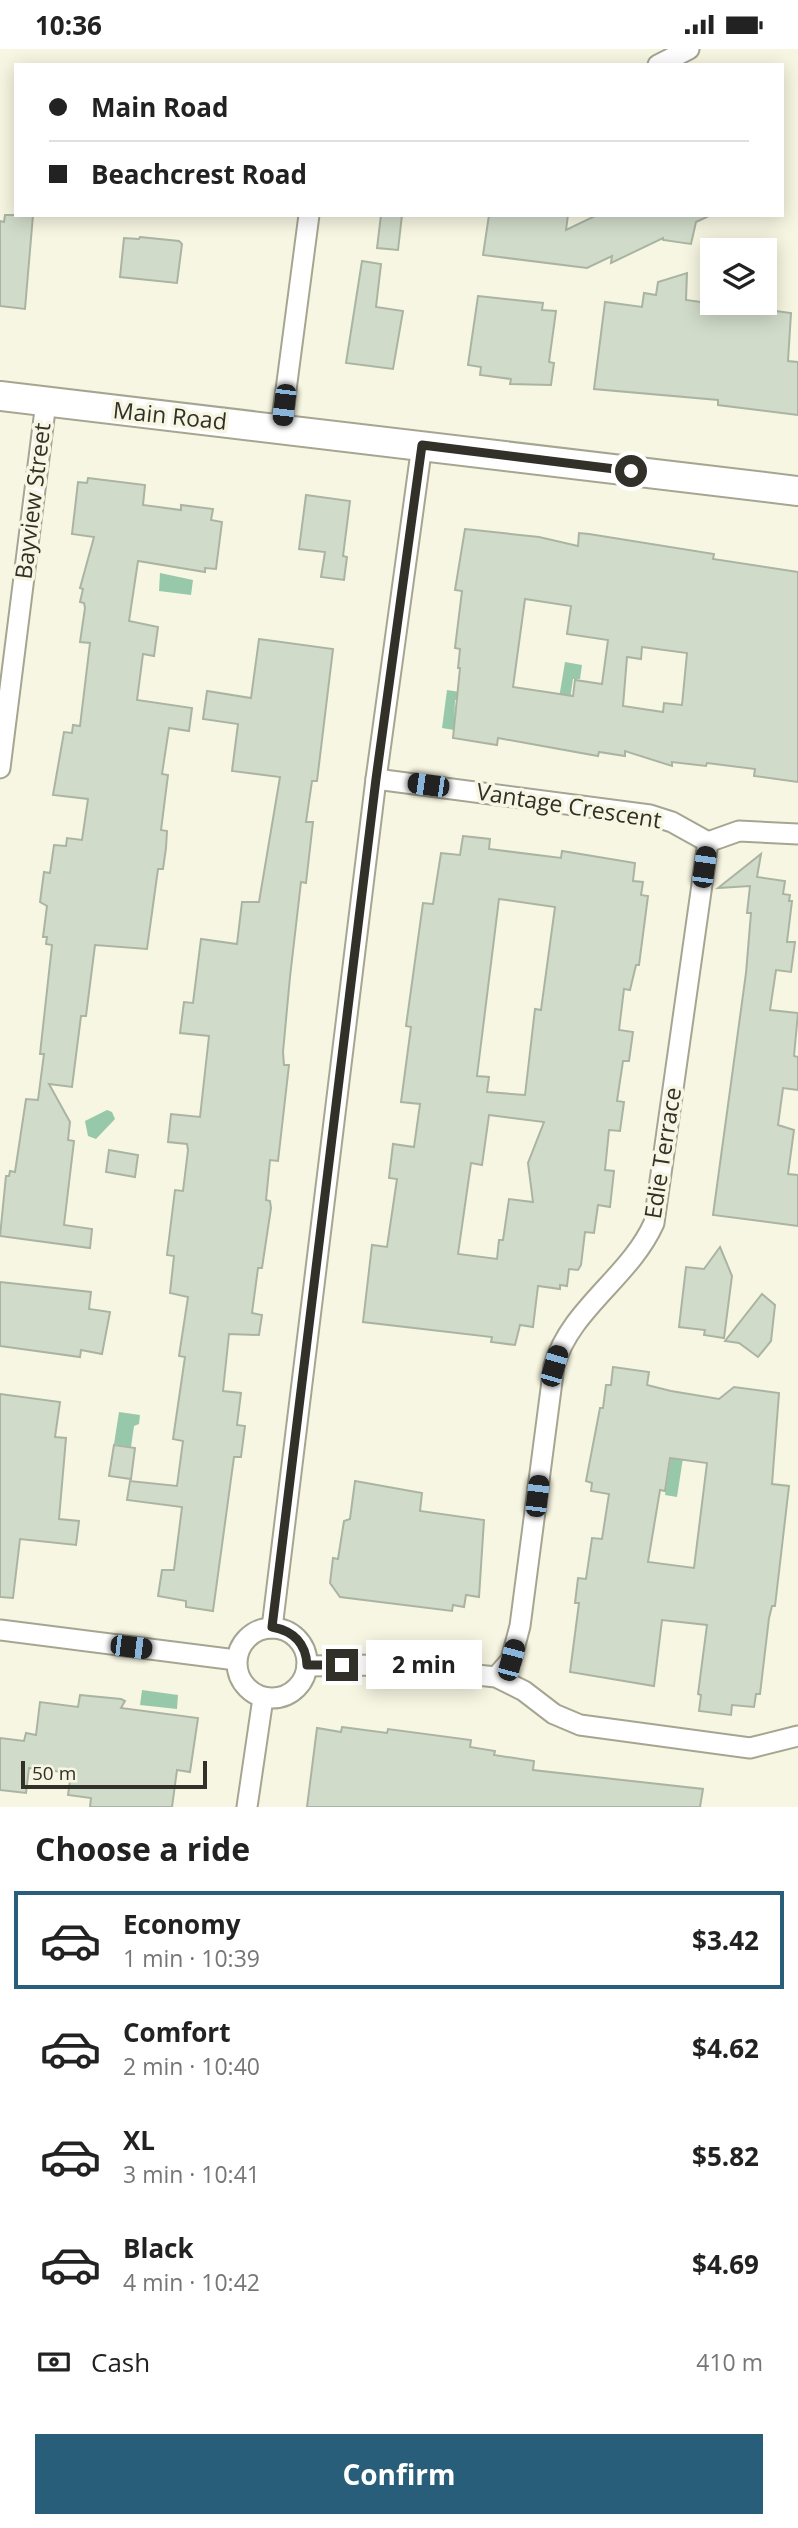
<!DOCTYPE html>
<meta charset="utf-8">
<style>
:root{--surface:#fff;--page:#f2f2f2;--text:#222;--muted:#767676;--line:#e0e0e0;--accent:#285e79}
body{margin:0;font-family:"Open Sans",sans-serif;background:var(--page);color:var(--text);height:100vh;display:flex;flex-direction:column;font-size:26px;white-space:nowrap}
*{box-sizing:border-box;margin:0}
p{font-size:23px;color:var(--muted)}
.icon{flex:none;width:38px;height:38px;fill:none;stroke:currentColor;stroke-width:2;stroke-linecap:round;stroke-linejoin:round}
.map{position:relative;height:1758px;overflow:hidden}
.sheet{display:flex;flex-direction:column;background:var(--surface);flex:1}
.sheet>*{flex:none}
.guide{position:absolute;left:14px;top:14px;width:770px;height:154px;border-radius:0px;box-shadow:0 4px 18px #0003;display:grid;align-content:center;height:154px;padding:0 35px;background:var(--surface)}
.buttons{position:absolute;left:700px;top:189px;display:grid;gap:14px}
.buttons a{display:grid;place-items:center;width:77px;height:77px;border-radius:0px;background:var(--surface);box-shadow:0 4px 18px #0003;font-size:35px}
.scale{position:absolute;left:21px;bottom:18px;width:186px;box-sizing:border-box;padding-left:7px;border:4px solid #313029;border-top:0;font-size:19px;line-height:24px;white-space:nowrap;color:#313029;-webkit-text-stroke:5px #f7f6e2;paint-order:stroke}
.end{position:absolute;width:32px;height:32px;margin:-16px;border:9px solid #313029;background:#fff;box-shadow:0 0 0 4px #fff}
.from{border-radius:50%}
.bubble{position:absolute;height:49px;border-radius:0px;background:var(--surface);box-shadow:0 4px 18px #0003;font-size:23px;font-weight:700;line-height:49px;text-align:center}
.car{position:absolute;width:21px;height:42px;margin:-21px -10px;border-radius:9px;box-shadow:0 0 5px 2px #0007;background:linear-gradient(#222 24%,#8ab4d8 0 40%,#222 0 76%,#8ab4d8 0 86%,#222 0)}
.guide b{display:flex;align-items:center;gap:24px;height:66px;font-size:26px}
.guide b+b{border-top:2px solid var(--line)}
.guide i{width:18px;height:18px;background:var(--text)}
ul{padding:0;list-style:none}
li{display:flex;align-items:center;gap:21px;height:98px;margin:0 14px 10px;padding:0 21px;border:4px solid transparent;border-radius:0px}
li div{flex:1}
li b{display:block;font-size:26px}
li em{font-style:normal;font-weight:700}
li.active{border-color:var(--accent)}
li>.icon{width:63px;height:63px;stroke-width:1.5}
h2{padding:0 35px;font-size:32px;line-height:84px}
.pay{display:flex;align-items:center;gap:18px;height:77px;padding:0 35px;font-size:26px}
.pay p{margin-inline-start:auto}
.button{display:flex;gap:14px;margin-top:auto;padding:14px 35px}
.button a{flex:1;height:80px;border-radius:0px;background:var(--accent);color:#fff;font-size:28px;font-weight:700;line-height:80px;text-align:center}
.status{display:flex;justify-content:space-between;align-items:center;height:49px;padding:0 35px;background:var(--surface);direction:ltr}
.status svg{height:19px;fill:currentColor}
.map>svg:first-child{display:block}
</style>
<div class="status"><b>10:36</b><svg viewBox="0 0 49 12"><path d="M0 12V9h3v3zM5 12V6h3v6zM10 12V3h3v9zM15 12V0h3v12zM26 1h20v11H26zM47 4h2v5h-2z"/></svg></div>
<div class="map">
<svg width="798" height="1758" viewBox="0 0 798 1758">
<rect width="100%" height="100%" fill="#f7f6e2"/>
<!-- water -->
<g fill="#97c8a9">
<polygon points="160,524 193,531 191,546 159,542"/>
<polygon points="565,613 582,616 580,630 573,630 570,651 559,649"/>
<polygon points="447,641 460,643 459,651 455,651 454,681 442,679"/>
<polygon points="107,1061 112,1063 115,1070 96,1090 88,1087 85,1072"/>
<polygon points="119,1363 140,1366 139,1375 134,1377 131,1398 114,1395"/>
<polygon points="671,1407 683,1409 677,1448 665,1446"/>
<polygon points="142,1641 178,1646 177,1660 140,1656"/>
</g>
<!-- building -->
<g fill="#d1dbc9" stroke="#aab4a2" stroke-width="2" fill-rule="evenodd">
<polygon points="5,166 33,166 25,260 0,257 0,172 4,173"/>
<polygon points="381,166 402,166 398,201 377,199"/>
<polygon points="489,166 568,166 566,181 597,166 711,166 696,173 691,195 663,191 663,189 611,214 612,207 587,219 483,206"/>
<polygon points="140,188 179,192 182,195 177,234 120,228 124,189 139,190"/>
<polygon points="362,212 381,215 376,258 403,262 393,320 346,314"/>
<polygon points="687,224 686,251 730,257 730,254 762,254 761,260 791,264 788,312 798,313 798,366 718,356 718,351 594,340 605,253 642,258 644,244 656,246 658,233"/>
<polygon points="478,247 543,254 542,261 556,262 549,313 554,314 551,336 510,335 511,330 480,326 481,318 468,316"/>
<polygon points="88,429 145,436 143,456 181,461 181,456 213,460 211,471 222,473 216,520 205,519 205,523 138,512 129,572 158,578 154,607 143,605 137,651 192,659 189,682 169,679 162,725 168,726 161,781 167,782 166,799 163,820 158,820 147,900 95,896 86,967 81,967 72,1038 49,1035 70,1073 68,1091 74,1092 64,1176 92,1180 90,1199 0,1187 6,1127 9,1127 10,1122 15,1123 26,1050 38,1051 44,1005 40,1005 52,896 46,895 47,888 43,888 47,857 40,853 44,823 50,824 54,796 66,797 67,789 82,791 88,750 53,746 64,683 72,684 73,676 80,677 90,594 80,593 85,559 84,554 80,553 83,540 80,539 94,488 72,485 78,433 87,434"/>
<polygon points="306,446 350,452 343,507 347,508 344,531 321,528 325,503 299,500"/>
<path d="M 465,480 L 539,488 L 578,497 L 579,484 L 589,485 L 714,505 L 713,510 L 798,523 L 798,733 L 754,727 L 755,720 L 707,714 L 706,717 L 672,713 L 672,717 L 625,702 L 625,707 L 599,703 L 598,707 L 498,689 L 497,696 L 453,689 L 460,619 L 458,619 L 460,600 L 455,599 L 462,542 L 455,541 ZM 525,550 L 571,557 L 567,585 L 608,591 L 602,635 L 575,631 L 573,647 L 513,638 ZM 642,598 L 687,604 L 682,656 L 664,654 L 663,663 L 623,657 L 627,608 L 641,610 Z"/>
<polygon points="259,590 333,600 317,732 312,732 306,773 313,773 306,834 301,833 290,928 283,1003 284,1016 289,1016 278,1112 270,1111 266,1151 270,1152 271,1159 262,1219 258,1219 252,1264 262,1266 259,1286 229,1285 223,1342 241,1344 237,1376 245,1377 241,1408 234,1408 213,1562 186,1558 186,1552 158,1547 162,1521 174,1521 182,1458 127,1451 130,1432 177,1437 183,1392 173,1390 185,1308 179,1307 188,1248 170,1244 174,1207 167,1206 175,1141 183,1142 188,1101 187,1095 168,1093 171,1065 200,1068 209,987 180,984 184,953 193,954 201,890 237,895 242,853 259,853 280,728 232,722 238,675 203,670 207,642 251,649"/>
<path d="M 463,787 L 490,790 L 489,800 L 561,809 L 562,802 L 635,814 L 633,832 L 643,833 L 641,846 L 648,847 L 639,916 L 636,916 L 630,941 L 624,940 L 619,981 L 633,983 L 629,1012 L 623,1012 L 617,1052 L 624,1053 L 620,1082 L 609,1081 L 605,1121 L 614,1122 L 610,1158 L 598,1156 L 594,1184 L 585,1183 L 581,1216 L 578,1221 L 569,1220 L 567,1237 L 560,1236 L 560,1240 L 538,1237 L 533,1278 L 520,1276 L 515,1296 L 491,1293 L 492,1288 L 363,1273 L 372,1196 L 387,1198 L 397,1130 L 389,1129 L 393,1095 L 414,1098 L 420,1055 L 401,1053 L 411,978 L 406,977 L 423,854 L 433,855 L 441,804 L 460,806 ZM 499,850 L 555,858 L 541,961 L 535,960 L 525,1046 L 487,1043 L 489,1028 L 477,1027 ZM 489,1066 L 544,1073 L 528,1114 L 533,1153 L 509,1150 L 503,1191 L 499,1191 L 497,1210 L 458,1205 L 471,1114 L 482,1116 Z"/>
<polygon points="761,805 757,828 785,832 783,845 790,846 789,852 792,852 787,893 795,893 791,923 776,921 770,961 798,964 794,1007 798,1008 798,1041 783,1039 778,1076 794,1081 788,1125 798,1126 798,1177 713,1166 746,924 751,864 747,864 750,837 718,839"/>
<polygon points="109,1101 138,1106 135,1128 106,1123"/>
<polygon points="720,1198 732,1227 724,1289 704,1286 705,1281 679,1278 686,1218 704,1220"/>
<polygon points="0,1233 91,1243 89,1260 110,1263 102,1305 81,1301 80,1308 0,1297"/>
<polygon points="762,1245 775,1256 771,1292 758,1308 739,1294 725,1292"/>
<path d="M 613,1318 L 649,1323 L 647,1336 L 671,1342 L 719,1350 L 734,1338 L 779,1344 L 772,1435 L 789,1437 L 775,1557 L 772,1557 L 769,1569 L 760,1645 L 756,1645 L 754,1658 L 732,1656 L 731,1666 L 699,1662 L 701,1646 L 698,1645 L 707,1576 L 662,1571 L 654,1637 L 570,1623 L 579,1554 L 575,1554 L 578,1529 L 586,1530 L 592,1489 L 602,1490 L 609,1445 L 591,1442 L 592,1434 L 586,1432 L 600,1359 L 603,1359 L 606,1336 L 611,1336 ZM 670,1409 L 707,1414 L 694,1519 L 648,1513 L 660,1441 L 665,1442 Z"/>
<polygon points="0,1345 60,1353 55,1388 66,1389 59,1470 79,1472 76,1496 20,1490 13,1549 0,1548"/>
<polygon points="114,1396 135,1399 131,1430 109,1427"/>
<polygon points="355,1432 422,1444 420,1462 484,1471 479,1548 466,1546 464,1558 453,1556 452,1562 340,1548 330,1534 333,1509 338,1510 344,1472 350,1470"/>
<polygon points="80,1646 121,1650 125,1652 121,1659 198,1669 190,1723 177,1721 172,1758 90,1758 91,1749 68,1746 71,1724 29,1719 26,1744 0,1741 0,1689 24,1692 26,1684 36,1686 40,1653 78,1658"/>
<polygon points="342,1678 387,1684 388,1680 471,1691 470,1698 495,1702 494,1706 534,1712 533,1721 703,1740 700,1758 307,1758 317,1679 341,1683"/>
</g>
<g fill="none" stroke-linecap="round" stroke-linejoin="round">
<defs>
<g id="street">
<polyline points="658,16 689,0"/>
<polyline points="281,379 309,166"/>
<polyline points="0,719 46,353"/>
<polyline points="376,730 650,766 672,773 708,793 739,782 798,785"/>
<circle cx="272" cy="1614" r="35"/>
<polyline points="272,1579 376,730 422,396"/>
<polyline points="0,1581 236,1611"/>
<polyline points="307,1617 379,1616 496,1628 524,1642 554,1665 580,1676 750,1699 798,1687"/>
<path d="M 496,1628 L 511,1611 L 520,1577 L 554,1317 C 570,1260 630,1228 654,1174 L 708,793"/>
<polyline points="247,1758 263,1649"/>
</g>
<polyline id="secondary" points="0,347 798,442"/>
</defs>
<!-- street casing -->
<use href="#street" stroke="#a6a592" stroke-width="23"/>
<!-- secondary casing -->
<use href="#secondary" stroke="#a6a592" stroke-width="32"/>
<!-- street -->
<use href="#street" stroke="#fff" stroke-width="19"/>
<!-- secondary -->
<use href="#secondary" stroke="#fff" stroke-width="28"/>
</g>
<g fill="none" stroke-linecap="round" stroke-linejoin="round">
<!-- route -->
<path stroke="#313029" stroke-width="9" d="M 342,1616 L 307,1616 C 306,1595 294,1582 272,1578 L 376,730 L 422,396 L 631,422"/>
</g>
<g text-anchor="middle" stroke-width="7" stroke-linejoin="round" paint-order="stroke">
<!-- street labels -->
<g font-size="23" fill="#313029" stroke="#f7f6e2">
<text transform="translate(170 367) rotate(6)" y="8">Main Road</text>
<text transform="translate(33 452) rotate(-83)" y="8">Bayview Street</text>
<text transform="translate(569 757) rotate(9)" y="8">Vantage Crescent</text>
<text transform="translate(663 1104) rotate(-81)" y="8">Edie Terrace</text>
</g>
</g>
</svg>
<div class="buttons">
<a><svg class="icon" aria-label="layers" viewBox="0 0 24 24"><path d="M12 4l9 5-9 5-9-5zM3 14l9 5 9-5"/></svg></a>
</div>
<div class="scale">50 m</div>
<i class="end from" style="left:631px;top:422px"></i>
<i class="end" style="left:342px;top:1616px"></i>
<div class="bubble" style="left:366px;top:1591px;width:116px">2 min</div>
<i class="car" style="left:284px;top:356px;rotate:187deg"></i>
<i class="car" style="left:428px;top:736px;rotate:278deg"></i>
<i class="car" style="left:704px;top:818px;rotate:8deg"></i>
<i class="car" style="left:554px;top:1317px;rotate:16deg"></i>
<i class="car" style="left:537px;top:1447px;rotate:7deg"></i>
<i class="car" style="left:131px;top:1598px;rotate:97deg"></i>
<i class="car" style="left:511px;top:1611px;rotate:15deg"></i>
<div class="guide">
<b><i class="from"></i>Main Road</b>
<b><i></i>Beachcrest Road</b>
</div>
</div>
<section class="sheet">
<h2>Choose a ride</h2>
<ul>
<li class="active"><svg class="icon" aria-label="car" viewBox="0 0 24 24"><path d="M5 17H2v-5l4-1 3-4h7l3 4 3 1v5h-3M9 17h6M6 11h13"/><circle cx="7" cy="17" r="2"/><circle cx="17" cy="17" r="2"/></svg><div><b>Economy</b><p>1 min · 10:39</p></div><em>$3.42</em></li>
<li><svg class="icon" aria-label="car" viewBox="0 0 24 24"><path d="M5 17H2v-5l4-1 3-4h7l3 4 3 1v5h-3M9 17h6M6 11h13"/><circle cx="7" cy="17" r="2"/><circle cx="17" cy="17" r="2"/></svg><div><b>Comfort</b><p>2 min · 10:40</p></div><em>$4.62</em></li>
<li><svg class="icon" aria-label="car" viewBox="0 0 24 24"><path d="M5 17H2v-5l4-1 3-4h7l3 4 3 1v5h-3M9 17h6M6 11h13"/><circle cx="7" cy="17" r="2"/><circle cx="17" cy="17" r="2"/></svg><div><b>XL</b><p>3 min · 10:41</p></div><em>$5.82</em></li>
<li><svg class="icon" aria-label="car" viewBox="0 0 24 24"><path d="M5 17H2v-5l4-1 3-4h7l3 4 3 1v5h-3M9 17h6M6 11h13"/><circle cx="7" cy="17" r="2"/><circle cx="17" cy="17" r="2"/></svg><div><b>Black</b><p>4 min · 10:42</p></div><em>$4.69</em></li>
</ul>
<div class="pay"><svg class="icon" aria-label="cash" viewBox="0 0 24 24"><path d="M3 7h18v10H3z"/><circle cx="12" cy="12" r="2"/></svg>Cash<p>410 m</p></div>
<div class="button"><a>Confirm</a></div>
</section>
